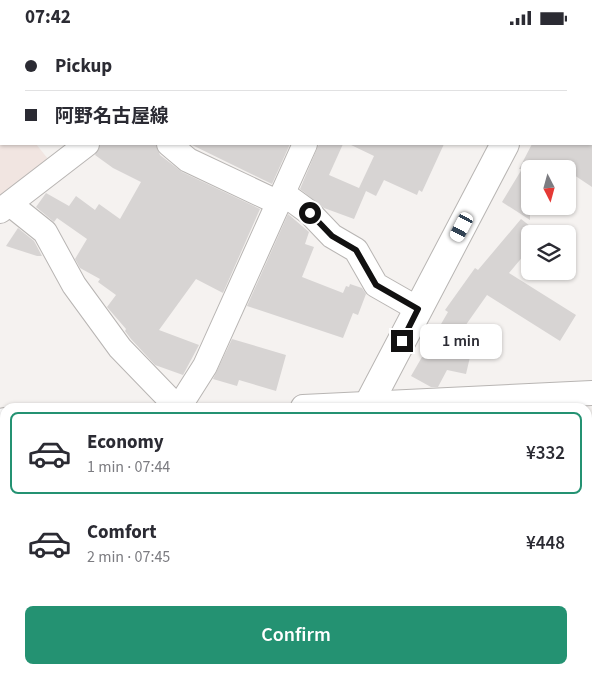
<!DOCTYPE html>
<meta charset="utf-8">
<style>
:root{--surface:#fff;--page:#f2f2f3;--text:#2b2b33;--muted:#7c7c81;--line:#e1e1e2;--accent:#249272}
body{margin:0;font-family:"Source Sans 3","Noto Sans JP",sans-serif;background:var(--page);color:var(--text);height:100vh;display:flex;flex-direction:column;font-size:19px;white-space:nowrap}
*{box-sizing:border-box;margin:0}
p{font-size:16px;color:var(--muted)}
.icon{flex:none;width:28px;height:28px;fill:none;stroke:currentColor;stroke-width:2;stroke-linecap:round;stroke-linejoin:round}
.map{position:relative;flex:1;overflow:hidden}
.panel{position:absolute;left:0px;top:368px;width:592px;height:271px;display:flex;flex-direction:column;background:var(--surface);border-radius:15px 15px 0 0;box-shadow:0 1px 4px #0004}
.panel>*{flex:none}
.hud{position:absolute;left:0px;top:0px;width:592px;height:110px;box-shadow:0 1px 4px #0004;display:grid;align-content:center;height:110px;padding:0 25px;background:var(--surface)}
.needle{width:32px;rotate:174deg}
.controls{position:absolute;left:521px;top:125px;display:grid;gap:10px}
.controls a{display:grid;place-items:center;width:55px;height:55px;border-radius:8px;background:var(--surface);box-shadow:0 1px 4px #0004;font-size:25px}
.end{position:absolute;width:22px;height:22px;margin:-11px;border:6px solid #121111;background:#fff;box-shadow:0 0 0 2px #fff}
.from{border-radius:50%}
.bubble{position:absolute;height:35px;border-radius:8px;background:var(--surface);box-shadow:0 1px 4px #0004;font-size:16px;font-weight:600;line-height:35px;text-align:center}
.car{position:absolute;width:15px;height:30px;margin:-15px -8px;border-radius:6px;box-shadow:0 0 4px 1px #0007;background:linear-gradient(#fff 24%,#345 0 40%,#fff 0 76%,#345 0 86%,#fff 0)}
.hud b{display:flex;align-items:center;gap:18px;height:48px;font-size:19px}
.hud b+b{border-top:1px solid var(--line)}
.hud i{width:12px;height:12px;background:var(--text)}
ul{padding:9px 0 0;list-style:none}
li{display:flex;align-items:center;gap:15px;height:82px;margin:0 10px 8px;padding:0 15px;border:2px solid transparent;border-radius:8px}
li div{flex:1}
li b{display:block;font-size:19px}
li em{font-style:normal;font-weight:600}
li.on{border-color:var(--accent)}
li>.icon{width:45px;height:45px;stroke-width:1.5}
.button{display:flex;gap:10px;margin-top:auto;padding:10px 25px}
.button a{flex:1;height:58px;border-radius:8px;background:var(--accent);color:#fff;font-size:20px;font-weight:600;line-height:58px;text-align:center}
.status{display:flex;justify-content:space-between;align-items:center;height:35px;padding:0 25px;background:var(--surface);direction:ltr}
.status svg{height:14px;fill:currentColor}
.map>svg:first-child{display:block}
</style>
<div class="status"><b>07:42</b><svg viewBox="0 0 49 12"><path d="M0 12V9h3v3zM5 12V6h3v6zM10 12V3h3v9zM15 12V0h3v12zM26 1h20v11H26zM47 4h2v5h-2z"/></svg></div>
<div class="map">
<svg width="592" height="638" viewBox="0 0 592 638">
<rect width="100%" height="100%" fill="#f5f2f0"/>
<!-- built -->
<polygon fill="#f1e5e1" points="0,62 1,109 36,109 48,124 0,161"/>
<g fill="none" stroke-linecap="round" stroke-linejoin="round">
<!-- stream -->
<g stroke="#88b8a5" stroke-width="6">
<polyline points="588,418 592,408"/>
<polyline points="487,638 489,634"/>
</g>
</g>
<!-- building -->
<g fill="#d7d4d3">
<polygon points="100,109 156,109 160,120 182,137 260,174 223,258 196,244 159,295 199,310 183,340 155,330 131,304 125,296 126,294 107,272 116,260 98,247 100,244 80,233 75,224 87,204 57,183 54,187 36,172 46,158 69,171 76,161 95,175 99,169 120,184 141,147 113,133 95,120"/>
<polygon points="190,109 290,109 272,149"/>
<polygon points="319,109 343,109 329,140 359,153 374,121 349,109 444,109 422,157 419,155 417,160 384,145 376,161 366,156 354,184 324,173 300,154"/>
<polygon points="532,109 592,109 592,152 568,136 568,134 530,134 530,185 502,167 522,134 519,134"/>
<polygon points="288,179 309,197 305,209 314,212 302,242 343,258 346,251 349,252 350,249 362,253 366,259 358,280 353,278 343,303 247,271"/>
<polygon points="521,184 530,191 530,213 509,238 576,280 560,306 487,260 446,318 470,322 466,339 447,335 438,352 431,352 411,341 448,277 445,275 475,233 478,235"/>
<polygon points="18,193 34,206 42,221 37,221 6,211"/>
<polygon points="232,304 286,320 276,356 239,345 237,351 213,344"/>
</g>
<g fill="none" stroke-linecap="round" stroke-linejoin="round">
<defs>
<g id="street">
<polyline points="166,0 168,1"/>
<polyline points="507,0 509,1"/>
<polyline points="188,1 189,0"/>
<polyline points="343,1 343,0"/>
<polyline points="591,52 592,53"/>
<polyline points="169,109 188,125 279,168"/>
<polyline points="284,159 310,178 332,201 356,215 376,250 418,274"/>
<polyline points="10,169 45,197 74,250 120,313 177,372"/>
<polyline points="0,176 87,109"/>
<polyline points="179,372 205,331 305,109"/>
<polyline points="303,372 592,358"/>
<polyline points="0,386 5,385"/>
</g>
<g id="secondary">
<polyline points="561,1 562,0"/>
<polyline points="367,372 505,109"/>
<polyline points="588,526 592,526"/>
<polyline points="0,554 5,554"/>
<polyline points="240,638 242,634"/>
</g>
</defs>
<!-- street casing -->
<use href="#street" stroke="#b8b5b3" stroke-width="26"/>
<!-- secondary casing -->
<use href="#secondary" stroke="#b8b5b3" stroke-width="30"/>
<!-- street -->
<use href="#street" stroke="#fff" stroke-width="24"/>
<!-- secondary -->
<use href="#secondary" stroke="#fff" stroke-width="28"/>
</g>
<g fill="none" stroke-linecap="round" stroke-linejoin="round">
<!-- route -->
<polyline stroke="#121111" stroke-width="6" points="310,178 332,201 356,215 376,250 418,274 402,306"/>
</g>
</svg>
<div class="controls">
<a><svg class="needle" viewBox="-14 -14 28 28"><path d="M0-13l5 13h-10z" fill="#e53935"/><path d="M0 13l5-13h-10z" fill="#7c7c81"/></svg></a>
<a><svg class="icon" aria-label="layers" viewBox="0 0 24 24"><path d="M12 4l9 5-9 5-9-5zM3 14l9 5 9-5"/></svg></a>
</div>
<i class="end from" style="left:310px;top:178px"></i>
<i class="end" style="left:402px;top:306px"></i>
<div class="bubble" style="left:420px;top:289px;width:82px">1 min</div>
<i class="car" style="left:462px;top:192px;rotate:208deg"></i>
<div class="hud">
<b><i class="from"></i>Pickup</b>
<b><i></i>阿野名古屋線</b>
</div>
<section class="panel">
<ul>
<li class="on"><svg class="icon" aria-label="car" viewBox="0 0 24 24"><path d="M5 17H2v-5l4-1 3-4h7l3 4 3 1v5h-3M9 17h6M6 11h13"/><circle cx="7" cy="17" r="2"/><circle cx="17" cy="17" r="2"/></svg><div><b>Economy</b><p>1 min · 07:44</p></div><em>¥332</em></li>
<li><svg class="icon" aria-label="car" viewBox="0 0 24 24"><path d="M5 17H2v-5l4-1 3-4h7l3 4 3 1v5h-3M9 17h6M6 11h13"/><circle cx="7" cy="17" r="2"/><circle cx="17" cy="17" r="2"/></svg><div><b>Comfort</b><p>2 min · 07:45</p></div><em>¥448</em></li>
</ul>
<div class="button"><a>Confirm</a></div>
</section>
</div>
